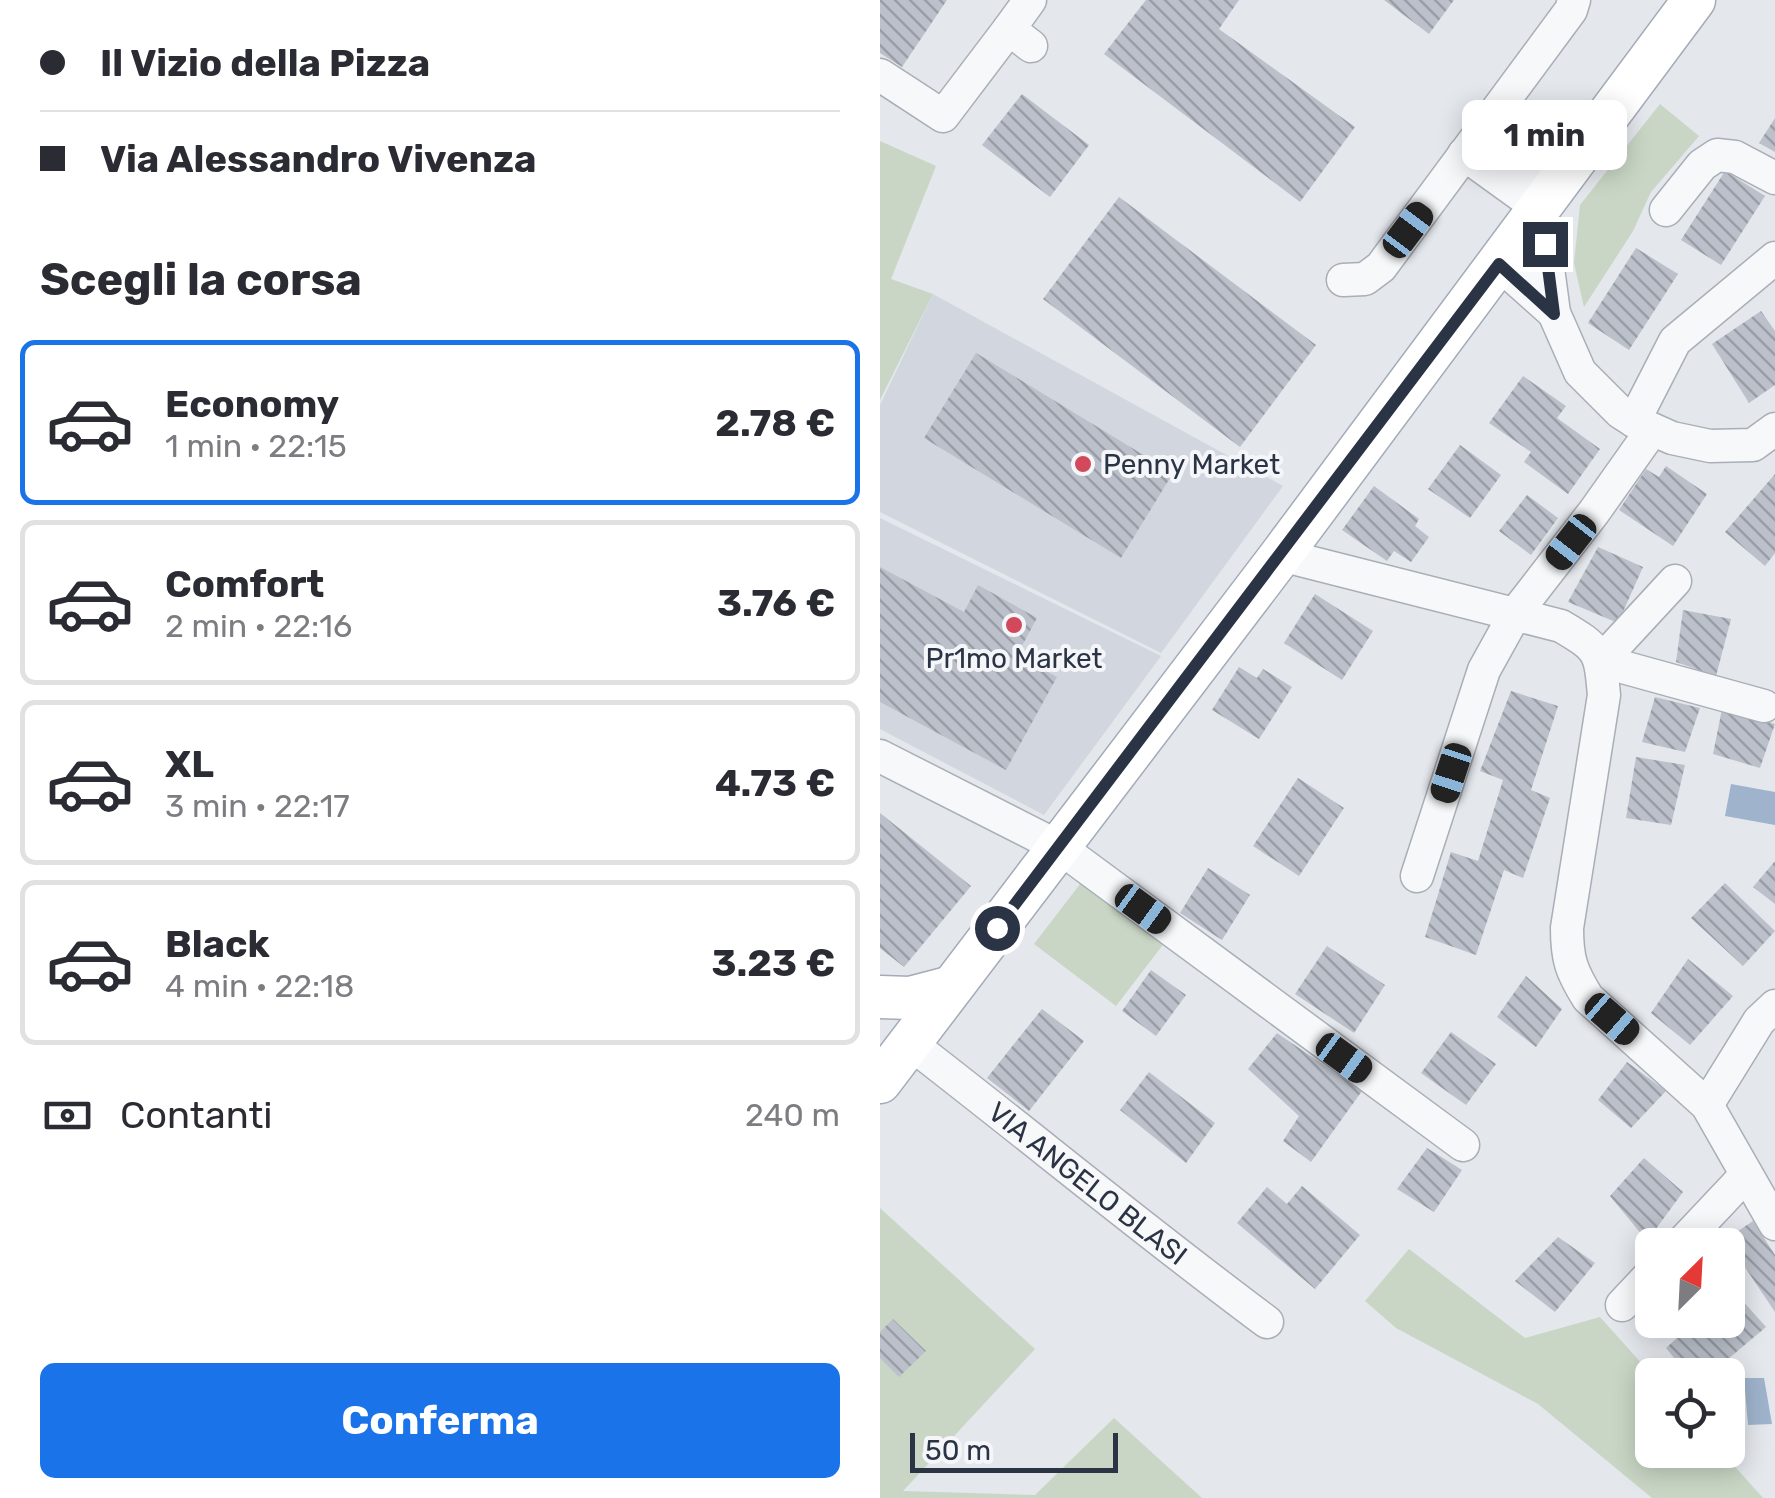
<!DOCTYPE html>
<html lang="it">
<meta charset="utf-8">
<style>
:root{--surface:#fff;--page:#f2f2f3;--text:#2b2b33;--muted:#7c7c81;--line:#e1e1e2;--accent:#1a73e8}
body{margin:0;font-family:Rubik,sans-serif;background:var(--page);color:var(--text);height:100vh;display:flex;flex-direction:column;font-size:38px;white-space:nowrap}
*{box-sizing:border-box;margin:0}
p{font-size:32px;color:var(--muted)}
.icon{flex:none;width:55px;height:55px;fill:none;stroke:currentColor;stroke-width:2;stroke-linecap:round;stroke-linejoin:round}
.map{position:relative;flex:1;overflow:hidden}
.side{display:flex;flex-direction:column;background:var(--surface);width:880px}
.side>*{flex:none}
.hud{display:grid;align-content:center;height:220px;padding:0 40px;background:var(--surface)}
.needle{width:65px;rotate:24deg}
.buttons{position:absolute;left:755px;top:1228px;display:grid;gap:20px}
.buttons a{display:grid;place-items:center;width:110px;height:110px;border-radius:15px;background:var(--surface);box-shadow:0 5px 25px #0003;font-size:50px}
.scale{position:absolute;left:30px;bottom:25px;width:208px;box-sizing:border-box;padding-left:10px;border:5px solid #2b3445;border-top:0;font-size:28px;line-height:35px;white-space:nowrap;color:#2b3445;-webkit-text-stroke:8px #f4f6f9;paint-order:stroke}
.end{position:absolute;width:45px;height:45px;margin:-22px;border:12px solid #2b3445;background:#fff;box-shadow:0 0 0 5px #fff}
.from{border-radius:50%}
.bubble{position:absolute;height:70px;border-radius:15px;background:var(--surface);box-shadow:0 5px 25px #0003;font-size:32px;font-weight:700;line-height:70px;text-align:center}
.car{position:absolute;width:30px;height:60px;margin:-30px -15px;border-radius:12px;box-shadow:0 0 8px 2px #0007;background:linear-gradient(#222 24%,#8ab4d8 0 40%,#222 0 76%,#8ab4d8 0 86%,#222 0)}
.hud b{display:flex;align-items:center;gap:35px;height:95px;font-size:38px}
.hud b+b{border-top:2px solid var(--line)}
.hud i{width:25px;height:25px;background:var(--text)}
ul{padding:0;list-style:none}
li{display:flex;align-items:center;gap:30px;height:165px;margin:0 20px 15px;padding:0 20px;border:5px solid var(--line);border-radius:15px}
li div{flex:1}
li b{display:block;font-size:38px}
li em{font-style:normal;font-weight:700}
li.on{border-color:var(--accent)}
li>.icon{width:90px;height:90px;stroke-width:1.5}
h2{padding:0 40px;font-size:45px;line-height:120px}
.pay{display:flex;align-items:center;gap:25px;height:110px;padding:0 40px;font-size:38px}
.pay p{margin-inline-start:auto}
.action{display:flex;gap:20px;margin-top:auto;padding:20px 40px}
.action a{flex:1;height:115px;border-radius:15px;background:var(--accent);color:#fff;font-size:40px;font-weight:700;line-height:115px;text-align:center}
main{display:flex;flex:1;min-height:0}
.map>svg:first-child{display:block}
</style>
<main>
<section class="side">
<div class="hud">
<b><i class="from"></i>Il Vizio della Pizza</b>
<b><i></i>Via Alessandro Vivenza</b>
</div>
<h2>Scegli la corsa</h2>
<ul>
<li class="on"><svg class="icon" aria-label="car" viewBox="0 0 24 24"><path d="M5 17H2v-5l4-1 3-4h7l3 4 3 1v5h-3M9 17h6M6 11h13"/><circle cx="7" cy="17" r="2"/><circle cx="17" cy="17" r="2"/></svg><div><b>Economy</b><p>1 min · 22:15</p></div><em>2.78 €</em></li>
<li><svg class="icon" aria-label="car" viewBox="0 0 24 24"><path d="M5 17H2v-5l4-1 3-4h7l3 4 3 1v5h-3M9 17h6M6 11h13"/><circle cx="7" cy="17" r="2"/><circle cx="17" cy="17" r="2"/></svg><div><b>Comfort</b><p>2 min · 22:16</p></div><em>3.76 €</em></li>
<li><svg class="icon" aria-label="car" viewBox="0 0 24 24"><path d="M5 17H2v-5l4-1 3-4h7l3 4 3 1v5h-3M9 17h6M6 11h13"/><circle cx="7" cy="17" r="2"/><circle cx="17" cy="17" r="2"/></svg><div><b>XL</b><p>3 min · 22:17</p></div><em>4.73 €</em></li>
<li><svg class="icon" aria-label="car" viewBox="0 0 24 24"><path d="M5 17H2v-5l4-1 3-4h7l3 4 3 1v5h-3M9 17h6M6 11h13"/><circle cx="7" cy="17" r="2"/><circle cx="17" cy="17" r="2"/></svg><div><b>Black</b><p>4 min · 22:18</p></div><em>3.23 €</em></li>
</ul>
<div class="pay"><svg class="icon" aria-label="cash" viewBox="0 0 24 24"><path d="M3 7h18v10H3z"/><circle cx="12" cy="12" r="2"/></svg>Contanti<p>240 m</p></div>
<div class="action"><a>Conferma</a></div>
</section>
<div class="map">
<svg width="895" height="1498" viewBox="0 0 895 1498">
<defs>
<pattern id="building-back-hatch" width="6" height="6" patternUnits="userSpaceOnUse" patternTransform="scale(2.5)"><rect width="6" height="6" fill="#bbc0ca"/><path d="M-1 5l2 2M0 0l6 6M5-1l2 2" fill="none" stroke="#989da6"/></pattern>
</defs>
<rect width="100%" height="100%" fill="#e4e7ec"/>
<!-- built -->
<g fill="#d2d6de">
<polygon points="53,294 403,486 281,653 0,512 0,405"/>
<polygon points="0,518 281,656 164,815 0,729"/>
</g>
<!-- green -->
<g fill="#c9d6c5">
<polygon points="780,104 819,136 771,192 753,231 704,307 694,263 700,205"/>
<polygon points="0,141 56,166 11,279 53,294 0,400"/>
<polygon points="204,879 285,942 236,1006 154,944"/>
<polygon points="0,1208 155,1349 23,1491 155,1495 234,1418 322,1498 0,1498"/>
<polygon points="529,1249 645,1338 720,1317 772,1375 772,1450 840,1450 883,1498 772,1498 658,1404 516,1328 485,1301"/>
</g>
<!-- water -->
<g fill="#9fb4cc">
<polygon points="851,784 895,792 895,825 845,816"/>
<polygon points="864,1378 884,1378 892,1424 868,1425"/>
</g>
<!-- building -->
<g fill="url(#building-back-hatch)">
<polygon points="0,0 67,0 22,67 0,53"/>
<polygon points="266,0 359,0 339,29 475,127 420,202 224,54"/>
<polygon points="504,0 574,0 549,34"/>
<polygon points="142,94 209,145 170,197 102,145"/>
<polygon points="895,118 895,152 879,143"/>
<polygon points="845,171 885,196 841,265 801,240"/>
<polygon points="239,197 436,345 360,447 163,299"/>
<polygon points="756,248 798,274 749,350 708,323"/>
<polygon points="881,311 895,331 895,385 869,403 832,344"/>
<polygon points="96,353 293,473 241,558 44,438"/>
<polygon points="643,376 686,406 677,418 720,449 688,494 644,462 651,452 609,423"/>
<polygon points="580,445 621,475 590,518 548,489"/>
<polygon points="786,466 827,494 793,546 739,510 766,469 779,477"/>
<polygon points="895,474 895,553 885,566 845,532"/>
<polygon points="494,486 539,519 535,526 549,537 531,562 514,551 507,561 462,530"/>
<polygon points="647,495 678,518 651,555 619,531"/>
<polygon points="718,547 763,567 738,623 688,602"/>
<polygon points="0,567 84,612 98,585 157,618 137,655 177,677 126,770 0,702"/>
<polygon points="435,594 493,631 462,680 404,643"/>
<polygon points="803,610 851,619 836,676 796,662"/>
<polygon points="359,667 377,678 383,669 412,687 379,739 332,710"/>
<polygon points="631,691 678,706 651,790 670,798 643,878 624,870 596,955 545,937 571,852 598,861 623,780 600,771"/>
<polygon points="775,697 820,708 805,752 762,742"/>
<polygon points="842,709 895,724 880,768 833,754"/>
<polygon points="756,757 805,765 791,825 746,818"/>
<polygon points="418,778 464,808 419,876 373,846"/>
<polygon points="0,813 91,886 24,967 0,948"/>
<polygon points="895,861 895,904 873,887"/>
<polygon points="328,868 370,895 342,940 300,913"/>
<polygon points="845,883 895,931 863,966 811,918"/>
<polygon points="447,946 505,985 474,1033 415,994"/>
<polygon points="808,959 853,996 810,1045 771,1013"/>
<polygon points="271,970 306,995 276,1036 242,1011"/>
<polygon points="646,976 682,1009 656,1047 617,1017"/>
<polygon points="162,1009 204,1041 149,1111 107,1078"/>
<polygon points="571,1032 616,1064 586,1105 541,1073"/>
<polygon points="397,1033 482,1091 431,1162 403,1141 419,1116 368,1069"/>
<polygon points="747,1062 786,1091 751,1128 718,1100"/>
<polygon points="269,1072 335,1123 306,1163 240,1110"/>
<polygon points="547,1148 582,1170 554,1212 517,1189"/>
<polygon points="764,1158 803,1192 767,1241 730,1196"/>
<polygon points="422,1186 480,1235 435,1289 357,1223 387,1187 407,1204"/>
<polygon points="873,1221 895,1255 895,1312 846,1239"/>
<polygon points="678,1237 715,1263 675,1312 635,1281"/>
<polygon points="852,1289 886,1327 829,1375 808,1375 786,1348 817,1320 848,1320 848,1292"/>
<polygon points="13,1319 46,1351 19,1377 0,1358 0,1332"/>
</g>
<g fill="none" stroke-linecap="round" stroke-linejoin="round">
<defs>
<g id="minor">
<polyline points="150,0 129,29 151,46"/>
<polyline points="0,75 63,116 129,29"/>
<polyline points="601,131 677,186"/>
<polyline points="584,154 660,209 674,313 700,372 740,412 754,421 792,438 830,446 873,445 895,429"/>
<polyline points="786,210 822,165 837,155 855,157 895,178"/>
<polyline points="619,264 674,313"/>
<polyline points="463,280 485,279 501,267 691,10 694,0"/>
<polyline points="754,421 795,341 895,258"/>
<path d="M 401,555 L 681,626 C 720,649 720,651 724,695 L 687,928 C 687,959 691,971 708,998 L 827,1105 L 895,1224"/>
<polyline points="795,581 721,661 884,706"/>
<polyline points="0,756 179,847 583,1145"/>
<polyline points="537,876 604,670 635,614 714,512 772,430"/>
<path id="s1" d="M 31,1044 C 150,1136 266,1232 387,1322"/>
<polyline points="827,1105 879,1021 895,1006"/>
<polyline points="800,1245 866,1175"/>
<polyline points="742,1305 772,1273"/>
</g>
<g id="major">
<polyline points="0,997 30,998 72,987"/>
<polyline points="0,1082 401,555 814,0"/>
</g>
</defs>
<!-- minor casing -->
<use href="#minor" stroke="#a9aeb7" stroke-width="35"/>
<!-- major casing -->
<use href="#major" stroke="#a3abb8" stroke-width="45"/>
<!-- minor -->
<use href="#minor" stroke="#f7f8fa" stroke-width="32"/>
<!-- major -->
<use href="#major" stroke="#fff" stroke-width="42"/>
</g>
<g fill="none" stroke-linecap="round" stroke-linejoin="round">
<!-- route -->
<polyline stroke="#2b3445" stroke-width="12" points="117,928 619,264 674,314 665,244"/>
</g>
<!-- markers -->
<g fill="#d1495b" stroke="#f4f6f9" stroke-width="4">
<circle cx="203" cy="464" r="10"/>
<circle cx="134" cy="625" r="10"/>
</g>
<g text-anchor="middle" stroke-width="8" stroke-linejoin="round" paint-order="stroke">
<!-- poi labels -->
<g font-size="28" fill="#2b3445" stroke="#f4f6f9" text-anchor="start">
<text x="223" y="474">Penny Market</text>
<text x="134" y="668" text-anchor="middle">Pr1mo Market</text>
</g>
<!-- street labels -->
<g font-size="28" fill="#2b3445" stroke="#f4f6f9">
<text dy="10" stroke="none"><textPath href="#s1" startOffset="225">VIA ANGELO BLASI</textPath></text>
</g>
</g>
</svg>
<div class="buttons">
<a><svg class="needle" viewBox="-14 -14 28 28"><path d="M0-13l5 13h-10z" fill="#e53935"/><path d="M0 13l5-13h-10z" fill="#7c7c81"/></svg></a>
<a><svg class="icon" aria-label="locate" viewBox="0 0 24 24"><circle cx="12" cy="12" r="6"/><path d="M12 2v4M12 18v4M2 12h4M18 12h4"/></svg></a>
</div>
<div class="scale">50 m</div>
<i class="end from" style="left:117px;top:928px"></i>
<i class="end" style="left:665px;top:244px"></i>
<div class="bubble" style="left:582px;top:100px;width:165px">1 min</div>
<i class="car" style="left:528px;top:230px;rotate:37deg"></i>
<i class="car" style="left:691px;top:542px;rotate:218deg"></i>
<i class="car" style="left:571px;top:773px;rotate:198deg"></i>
<i class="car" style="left:263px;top:909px;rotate:126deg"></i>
<i class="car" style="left:732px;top:1019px;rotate:131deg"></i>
<i class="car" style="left:464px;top:1058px;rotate:126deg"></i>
</div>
</main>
